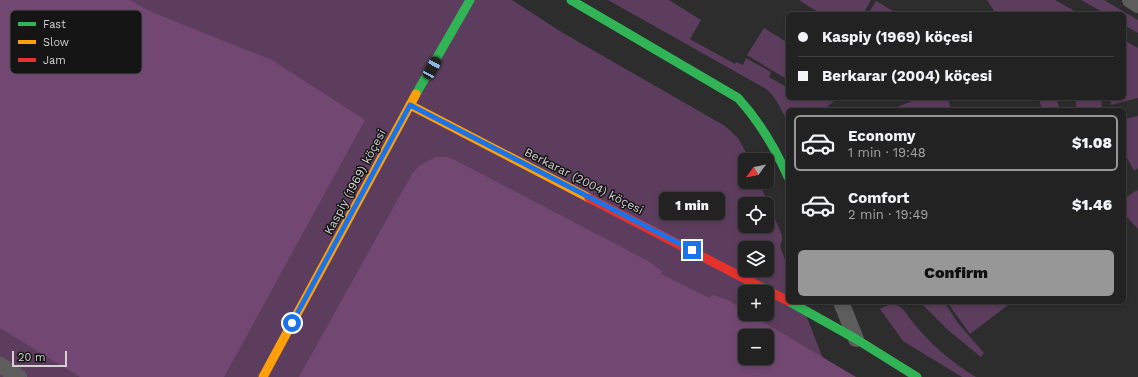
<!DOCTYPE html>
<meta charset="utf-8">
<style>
:root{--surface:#222;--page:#2e2f2f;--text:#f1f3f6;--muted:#a2a4a5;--line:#3f3f40;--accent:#989798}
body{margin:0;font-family:"Work Sans",sans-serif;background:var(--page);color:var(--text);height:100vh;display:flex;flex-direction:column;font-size:15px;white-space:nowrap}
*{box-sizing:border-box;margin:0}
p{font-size:13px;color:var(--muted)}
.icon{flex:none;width:22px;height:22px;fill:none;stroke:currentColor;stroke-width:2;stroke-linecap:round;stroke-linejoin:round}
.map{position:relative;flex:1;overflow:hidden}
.sheet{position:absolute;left:786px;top:108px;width:340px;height:196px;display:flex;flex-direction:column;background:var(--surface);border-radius:6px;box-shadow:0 2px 6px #0003,0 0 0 1px var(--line)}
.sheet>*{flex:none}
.hud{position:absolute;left:786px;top:12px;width:340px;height:88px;border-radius:6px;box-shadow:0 2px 6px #0003,0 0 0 1px var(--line);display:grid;align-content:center;height:88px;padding:0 12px;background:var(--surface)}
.needle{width:26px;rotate:237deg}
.buttons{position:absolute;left:738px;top:153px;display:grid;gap:8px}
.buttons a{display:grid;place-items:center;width:36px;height:36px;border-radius:6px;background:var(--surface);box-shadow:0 2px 6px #0003,0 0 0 1px var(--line);font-size:20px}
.scale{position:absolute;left:12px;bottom:10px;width:55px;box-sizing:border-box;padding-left:4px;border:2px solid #d2d0d2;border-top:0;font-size:11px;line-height:14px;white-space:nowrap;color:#d2d0d2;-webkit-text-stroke:3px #161515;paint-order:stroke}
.end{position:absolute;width:18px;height:18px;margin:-9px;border:5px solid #1a73e8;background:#fff;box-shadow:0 0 0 2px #fff}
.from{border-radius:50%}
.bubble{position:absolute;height:28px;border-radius:6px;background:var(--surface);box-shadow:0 2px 6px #0003,0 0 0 1px var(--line);font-size:13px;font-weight:800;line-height:28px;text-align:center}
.car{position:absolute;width:12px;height:24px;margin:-12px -6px;border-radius:5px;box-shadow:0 0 3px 1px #0007;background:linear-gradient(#222 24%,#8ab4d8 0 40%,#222 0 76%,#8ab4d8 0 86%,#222 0)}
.hud b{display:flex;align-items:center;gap:14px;height:38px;font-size:15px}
.hud b+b{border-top:1px solid var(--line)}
.hud i{width:10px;height:10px;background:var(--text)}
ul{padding:7px 0 0;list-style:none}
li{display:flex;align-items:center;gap:12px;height:56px;margin:0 8px 6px;padding:0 4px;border:2px solid transparent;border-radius:6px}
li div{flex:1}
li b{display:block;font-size:15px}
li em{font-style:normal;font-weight:800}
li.current{border-color:var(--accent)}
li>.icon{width:36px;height:36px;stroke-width:1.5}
.action{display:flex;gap:8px;margin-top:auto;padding:8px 12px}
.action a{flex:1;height:46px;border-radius:6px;background:var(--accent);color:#111;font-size:16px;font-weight:800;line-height:46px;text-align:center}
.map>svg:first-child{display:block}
</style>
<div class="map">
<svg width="1138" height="377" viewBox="0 0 1138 377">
<rect width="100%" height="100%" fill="#2d2d2d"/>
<!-- green -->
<g fill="#5d3d5d" fill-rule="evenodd">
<path d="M 0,0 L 512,0 L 563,33 L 725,126 L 738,138 L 750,160 L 745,160 L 745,182 L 759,182 L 782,235 L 782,241 L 780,246 L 788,268 L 788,302 L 801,302 L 829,374 L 833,377 L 0,377 ZM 745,204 L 767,204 L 767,226 L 745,226 ZM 745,248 L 767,248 L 767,270 L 745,270 ZM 745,292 L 767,292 L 767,314 L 745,314 ZM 745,336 L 767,336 L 767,358 L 745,358 Z"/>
<path d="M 608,0 L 669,0 L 701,20 L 690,39 L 735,64 L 736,62 L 743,65 L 746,58 L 771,72 L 769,77 L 788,88 L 788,98 L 838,98 L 823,110 L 788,110 L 788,122 C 780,109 778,99 766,89 Z"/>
<polygon points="799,0 871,0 863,14 821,14"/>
<polygon points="987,0 1055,0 1080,14 996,14"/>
<polygon points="1081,0 1104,0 1138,20 1138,33 1124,25 1124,14 1106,14"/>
<polygon points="876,1 893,11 892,14 868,14"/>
<polygon points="764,28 788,43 788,80 747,55"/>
<polygon points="1124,40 1138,48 1138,98 1111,105 1110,98 1124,98"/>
<polygon points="919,98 946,98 949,102 951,110 892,110 902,105"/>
<polygon points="1039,98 1056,98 1060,110 1051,110 1050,109 1042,110"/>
<polygon points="1075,98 1101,98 1102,107 1087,110 1077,110"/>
<polygon points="1138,116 1138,168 1134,171 1124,152 1124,119"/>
<polygon points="1137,190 1138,192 1138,229 1124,214 1124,199"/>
<polygon points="920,302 944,302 958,323 984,353 981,357 949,331"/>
<polygon points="947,302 1012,302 970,334"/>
<path d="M 891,304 C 901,304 906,313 911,320 C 929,343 951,362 976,377 L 962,377 L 903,341 L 880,309 Z"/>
</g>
<!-- forest -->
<g fill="#724872" fill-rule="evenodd">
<polygon points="0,0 129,0 154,13 272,60 365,120 224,377 80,377 0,328"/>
<path d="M 436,157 L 446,157 L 455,160 L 648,261 L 662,271 L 661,274 L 709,298 L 712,295 L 728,300 L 745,311 L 745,314 L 750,314 L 856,377 L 299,377 L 412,174 L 419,166 ZM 745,336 L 767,336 L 767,358 L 745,358 Z"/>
</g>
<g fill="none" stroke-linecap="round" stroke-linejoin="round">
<!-- street -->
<g stroke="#5e5d5e" stroke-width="16">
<polyline points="1130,0 1138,5"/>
<polyline points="841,302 856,339"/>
<polyline points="0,365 19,377"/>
</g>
<!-- fast -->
<g stroke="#30b455" stroke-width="9">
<path d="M 571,0 L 738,98 C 760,122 775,148 788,177"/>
<polyline points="416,94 470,0"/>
<polyline points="790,302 856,339 917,377"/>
</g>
<!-- slow -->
<g stroke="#ff9f0a" stroke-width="9">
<polyline points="410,105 589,198"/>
<polyline points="263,377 416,94"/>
</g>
<!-- jam -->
<polyline stroke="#e5322d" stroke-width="9" points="589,198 788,301"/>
</g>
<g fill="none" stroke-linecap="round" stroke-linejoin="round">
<!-- route -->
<polyline stroke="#1a73e8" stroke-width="5" points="292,323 410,105 692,250"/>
</g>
<g text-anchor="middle" stroke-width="3" stroke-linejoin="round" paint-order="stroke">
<!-- street labels -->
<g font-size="12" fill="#d2d0d2" stroke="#161515">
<text transform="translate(584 181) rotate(27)" y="4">Berkarar (2004) köçesi</text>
<text transform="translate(355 182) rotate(-62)" y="4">Kaspiy (1969) köçesi</text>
</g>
</g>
<!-- legend -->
<rect x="10" y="10" width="132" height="64" rx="6" fill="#161515" stroke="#4e4d4e" stroke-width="1"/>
<rect x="18" y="22" width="18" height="4" fill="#30b455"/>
<rect x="18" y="40" width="18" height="4" fill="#ff9f0a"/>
<rect x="18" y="58" width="18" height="4" fill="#e5322d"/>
<g font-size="11" fill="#d2d0d2">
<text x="43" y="28">Fast</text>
<text x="43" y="46">Slow</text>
<text x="43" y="64">Jam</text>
</g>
</svg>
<div class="buttons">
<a><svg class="needle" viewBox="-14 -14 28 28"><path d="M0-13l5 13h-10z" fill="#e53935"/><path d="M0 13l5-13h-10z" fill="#a2a4a5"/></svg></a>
<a><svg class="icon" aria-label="locate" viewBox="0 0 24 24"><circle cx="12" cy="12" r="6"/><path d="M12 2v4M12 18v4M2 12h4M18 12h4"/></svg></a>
<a><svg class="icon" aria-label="layers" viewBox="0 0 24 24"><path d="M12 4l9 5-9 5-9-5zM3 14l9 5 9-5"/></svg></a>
<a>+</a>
<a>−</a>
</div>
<div class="scale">20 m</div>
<i class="end from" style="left:292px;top:323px"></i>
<i class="end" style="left:692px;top:250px"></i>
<div class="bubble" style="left:659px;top:192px;width:66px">1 min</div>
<i class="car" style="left:432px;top:68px;rotate:29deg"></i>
<div class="hud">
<b><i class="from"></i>Kaspiy (1969) köçesi</b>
<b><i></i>Berkarar (2004) köçesi</b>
</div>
<section class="sheet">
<ul>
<li class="current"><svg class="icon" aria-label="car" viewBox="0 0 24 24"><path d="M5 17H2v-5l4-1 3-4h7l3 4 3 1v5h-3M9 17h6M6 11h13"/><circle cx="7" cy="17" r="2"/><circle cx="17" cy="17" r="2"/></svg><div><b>Economy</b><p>1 min · 19:48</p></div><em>$1.08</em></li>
<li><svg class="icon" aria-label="car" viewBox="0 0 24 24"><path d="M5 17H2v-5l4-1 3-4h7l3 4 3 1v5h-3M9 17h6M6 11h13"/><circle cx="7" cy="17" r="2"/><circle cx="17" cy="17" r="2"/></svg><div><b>Comfort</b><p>2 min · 19:49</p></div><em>$1.46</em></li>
</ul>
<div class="action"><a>Confirm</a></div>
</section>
</div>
